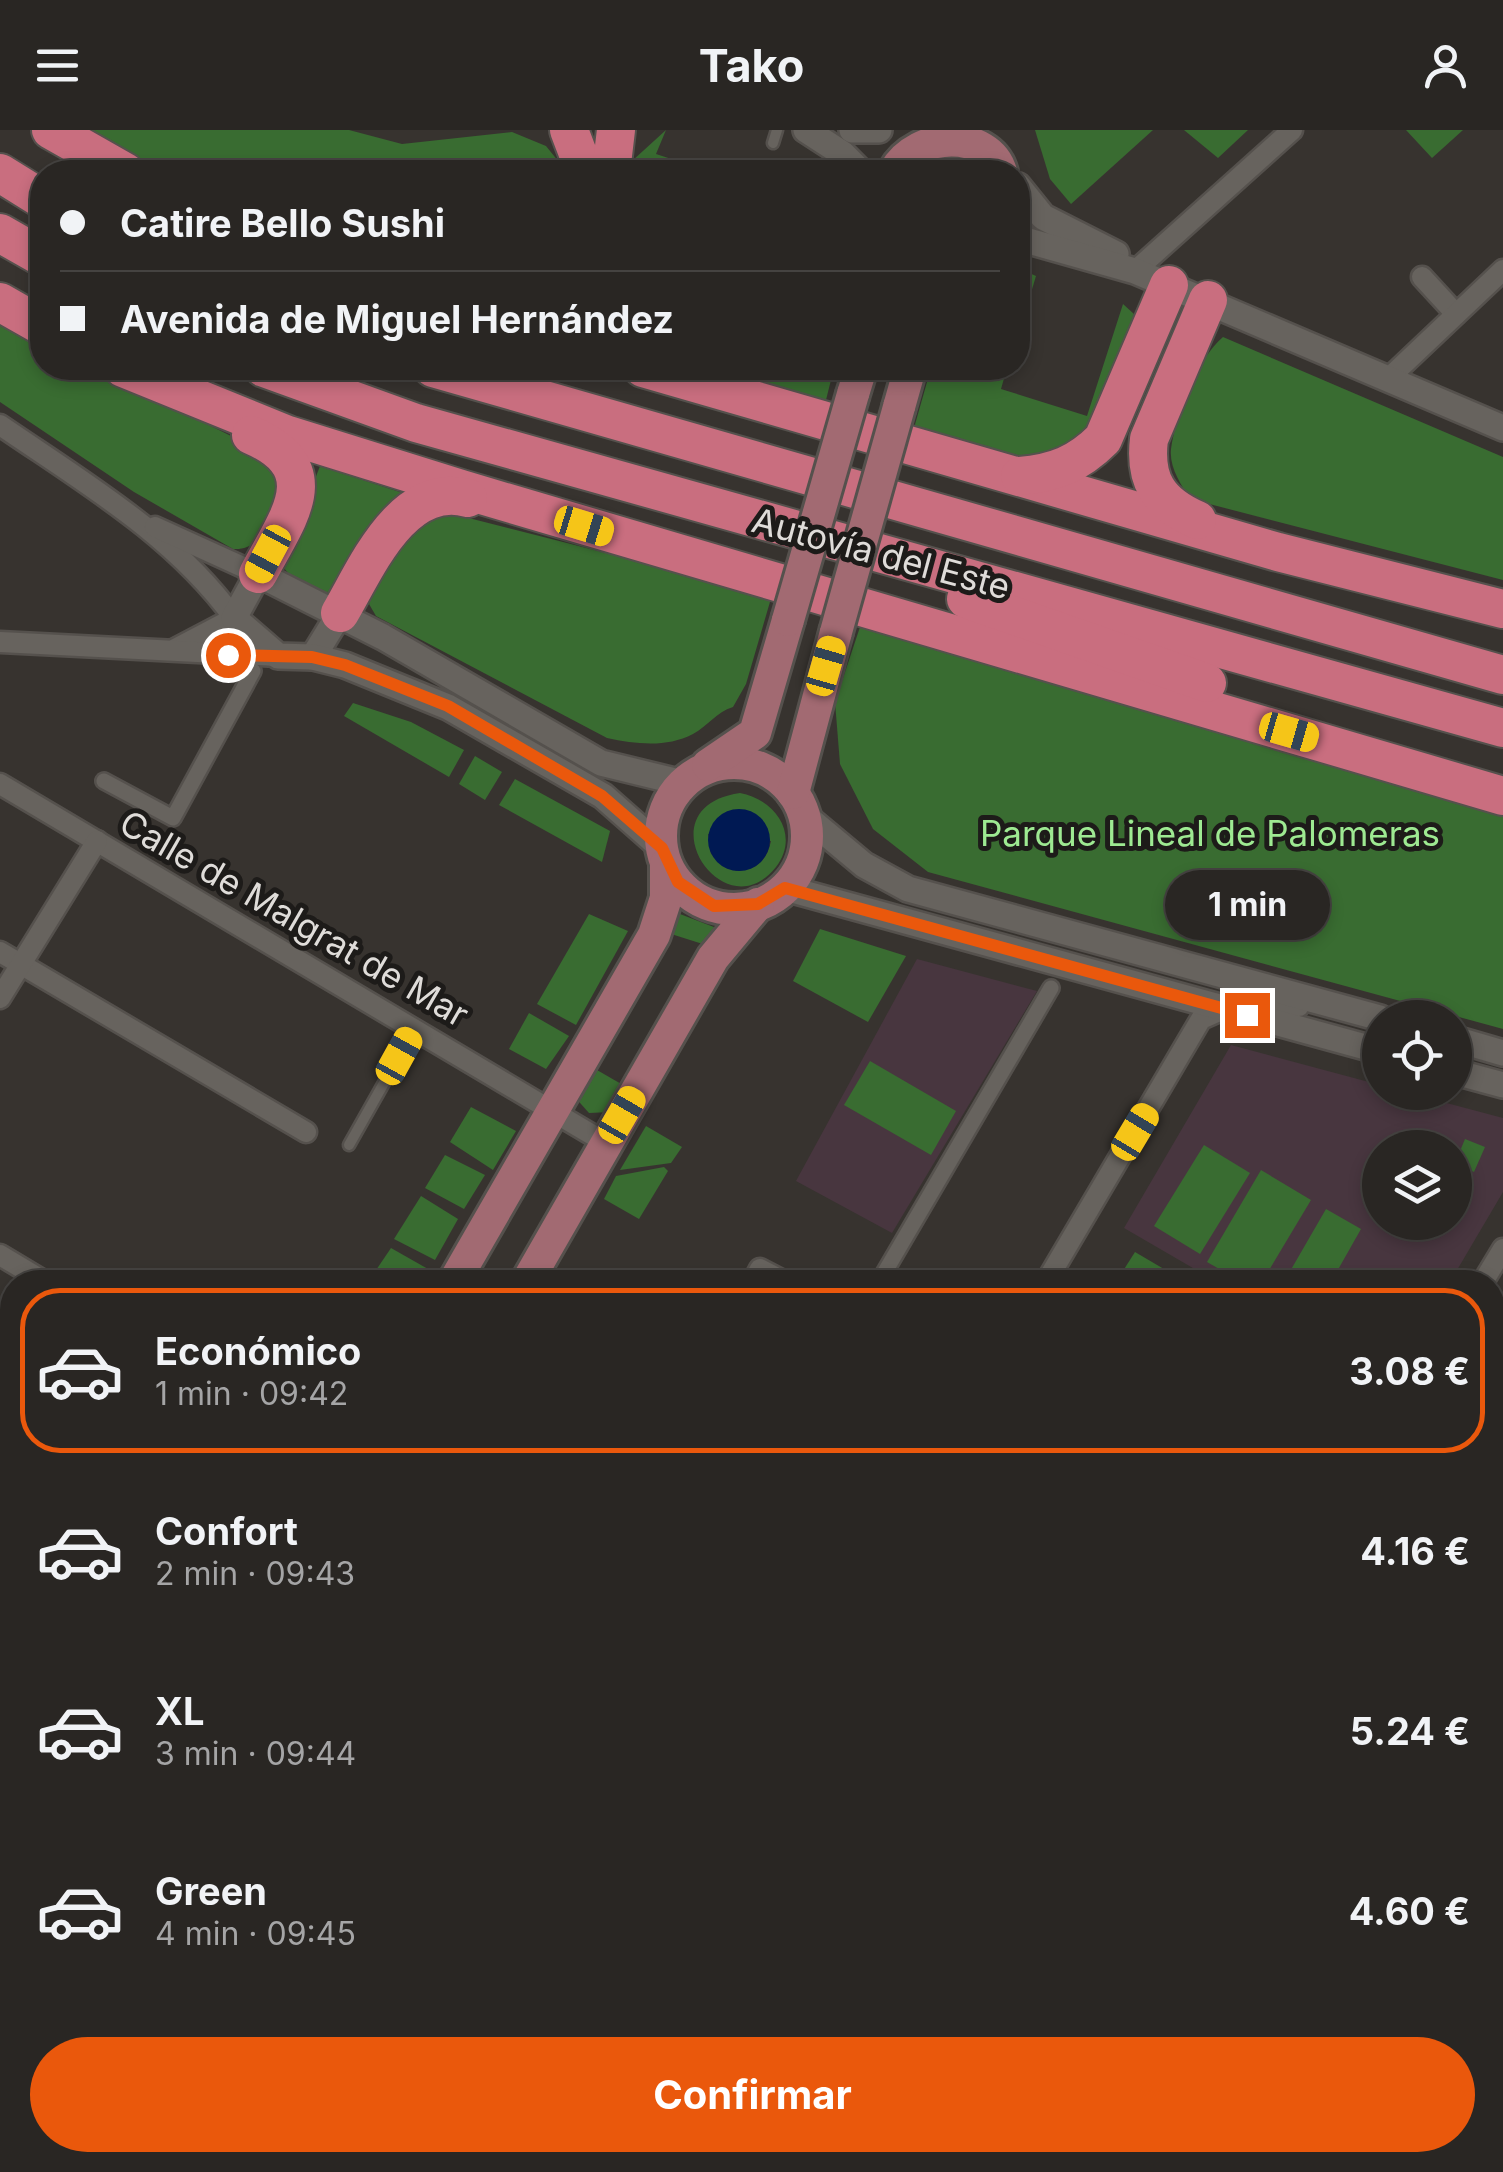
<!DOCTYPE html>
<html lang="es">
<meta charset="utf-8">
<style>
:root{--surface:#292623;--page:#312e2b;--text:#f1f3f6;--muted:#a5a5a6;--line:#454341;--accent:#ea580c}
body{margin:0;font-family:Inter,sans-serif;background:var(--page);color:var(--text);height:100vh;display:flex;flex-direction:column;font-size:38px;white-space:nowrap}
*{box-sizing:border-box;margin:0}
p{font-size:32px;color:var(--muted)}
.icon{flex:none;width:55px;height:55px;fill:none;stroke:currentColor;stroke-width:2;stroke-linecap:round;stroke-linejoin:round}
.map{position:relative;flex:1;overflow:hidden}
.drawer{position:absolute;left:0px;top:1140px;width:1505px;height:902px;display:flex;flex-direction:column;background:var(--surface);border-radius:40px 40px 0 0;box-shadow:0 5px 15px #0003,0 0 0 2px var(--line)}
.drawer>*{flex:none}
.banner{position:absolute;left:30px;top:30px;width:1000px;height:220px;border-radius:40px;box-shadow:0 5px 15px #0003,0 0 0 2px var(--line);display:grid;align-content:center;height:220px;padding:0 30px;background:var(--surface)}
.controls{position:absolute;left:1362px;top:870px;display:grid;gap:20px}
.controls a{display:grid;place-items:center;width:110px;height:110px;border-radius:50%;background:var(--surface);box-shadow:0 5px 15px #0003,0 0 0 2px var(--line);font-size:50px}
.end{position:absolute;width:45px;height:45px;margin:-22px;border:12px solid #ea580c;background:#fff;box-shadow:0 0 0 5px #fff}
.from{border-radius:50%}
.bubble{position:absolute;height:70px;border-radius:35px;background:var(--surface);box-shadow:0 5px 15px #0003,0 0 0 2px var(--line);font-size:32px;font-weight:700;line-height:70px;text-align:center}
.car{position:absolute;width:30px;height:60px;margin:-30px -15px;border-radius:12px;box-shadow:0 0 8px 2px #0007;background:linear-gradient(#f5c518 24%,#345 0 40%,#f5c518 0 76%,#345 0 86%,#f5c518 0)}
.banner b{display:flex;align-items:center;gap:35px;height:95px;font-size:38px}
.banner b+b{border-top:2px solid var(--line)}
.banner i{width:25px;height:25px;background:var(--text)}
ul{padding:18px 0 0;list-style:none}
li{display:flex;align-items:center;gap:30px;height:165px;margin:0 20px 15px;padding:0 10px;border:5px solid transparent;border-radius:40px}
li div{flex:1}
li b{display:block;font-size:38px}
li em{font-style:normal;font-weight:700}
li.selected{border-color:var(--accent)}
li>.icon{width:90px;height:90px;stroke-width:1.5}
.button{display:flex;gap:20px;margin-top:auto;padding:20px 30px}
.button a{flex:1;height:115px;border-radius:60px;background:var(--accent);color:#fff;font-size:40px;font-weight:700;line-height:115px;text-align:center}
header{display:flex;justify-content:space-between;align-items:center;height:130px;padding:0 30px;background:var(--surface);font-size:45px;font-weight:700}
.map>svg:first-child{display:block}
</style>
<header><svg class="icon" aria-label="menu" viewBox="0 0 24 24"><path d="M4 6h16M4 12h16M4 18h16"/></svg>Tako<svg class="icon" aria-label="person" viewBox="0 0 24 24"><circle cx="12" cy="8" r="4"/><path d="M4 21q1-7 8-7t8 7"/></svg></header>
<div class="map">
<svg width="1503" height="2042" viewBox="0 0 1503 2042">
<rect width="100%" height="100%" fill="#37332f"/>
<!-- education -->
<g fill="#48363f" fill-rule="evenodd">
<polygon points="917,829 1037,861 892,1103 796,1051"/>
<path d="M 1231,915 L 1380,955 L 1380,962 L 1409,963 L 1503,988 L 1503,1062 L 1450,1152 L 1217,1152 L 1124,1098 ZM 1380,1018 L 1455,1018 L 1455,1092 L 1380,1092 Z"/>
</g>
<!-- green -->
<g fill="#396c31" fill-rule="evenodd">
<polygon points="73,0 349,0 402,14 512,2 546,16 567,42 153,42"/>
<polygon points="666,0 656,24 699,38 701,42 631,42 632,31"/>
<polygon points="1035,0 1153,0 1071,74 1050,49"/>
<polygon points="1184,0 1248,0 1218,28"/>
<polygon points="1406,0 1463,0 1432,28"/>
<polygon points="958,26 977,42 919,42 936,27"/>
<polygon points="1018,138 1036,146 1018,206"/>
<path d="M 1123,174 L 1134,184 C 1124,230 1100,321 1043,329 C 1022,332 940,304 914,298 L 931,238 L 1007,238 L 1001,259 L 1087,286 Z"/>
<path d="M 0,188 L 42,210 L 42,238 L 95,238 L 267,324 L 284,360 C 272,385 265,421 233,419 L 134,362 L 0,272 Z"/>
<path d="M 1223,207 L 1503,327 L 1503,450 L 1190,369 C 1181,355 1169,337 1171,319 C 1176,284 1197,229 1223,207 Z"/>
<polygon points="738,238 834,238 825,274 758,252"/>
<polygon points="320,336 403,363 331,466 289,444 282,436"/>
<path d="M 445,382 L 772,465 L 746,554 L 733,577 C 716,582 708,596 693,604 C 666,618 636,614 607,608 L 376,486 L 369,474 L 373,460 L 423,387 Z"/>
<polygon points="862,491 1503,669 1503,899 928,742 873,699 840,634 835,572"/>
<polygon points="353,573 411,592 464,620 449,647 344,586"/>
<polygon points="475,626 502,642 485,670 459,654"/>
<polygon points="515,649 610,701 602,732 499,675"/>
<path d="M 740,663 C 774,669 801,704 776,737 C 723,804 641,677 740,663 ZM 708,704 L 771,711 C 767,731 756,740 736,741 L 711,724 Z"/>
<polygon points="589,784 628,801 576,895 537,874"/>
<polygon points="680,784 719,799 709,816 668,803"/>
<polygon points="820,799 906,826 868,892 793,851"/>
<polygon points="529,883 569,906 546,939 509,919"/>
<polygon points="870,931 956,981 931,1025 844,975"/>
<polygon points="590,936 623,955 611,982 589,983 573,965"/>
<polygon points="471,977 516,1001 493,1040 450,1012"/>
<polygon points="646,996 682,1017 671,1033 620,1040"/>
<polygon points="1465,1009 1485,1017 1474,1042 1455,1033"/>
<polygon points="1204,1015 1250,1043 1200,1124 1154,1096"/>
<polygon points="445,1025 485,1045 464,1079 425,1058"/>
<polygon points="664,1037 668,1041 639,1089 604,1069 616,1046"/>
<polygon points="1261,1040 1311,1070 1262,1152 1242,1152 1207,1132"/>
<polygon points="421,1066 458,1089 435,1130 394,1109"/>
<polygon points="1326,1079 1361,1099 1331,1152 1290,1152 1285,1150"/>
<polygon points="391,1118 428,1139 420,1152 368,1152"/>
<polygon points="1135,1122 1186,1152 1116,1152"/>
<polygon points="1492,1387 1503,1393 1503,1828 1499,1834 1492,1830"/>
<polygon points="0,1786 12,1793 12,1829 0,1821"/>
<polygon points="12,1952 12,2018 0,2040 0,1974"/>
<polygon points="38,2030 75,2030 68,2042 31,2042"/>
</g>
<!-- water -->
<circle fill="#001953" cx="739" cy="710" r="31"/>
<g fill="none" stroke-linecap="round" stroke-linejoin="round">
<defs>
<g id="service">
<polyline points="773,13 777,0"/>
<polyline points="349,1015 415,898"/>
</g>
<g id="pedestrian">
<polyline points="104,651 173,688 253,541"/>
<polyline points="879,1152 1051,858"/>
</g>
<g id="minor">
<polyline points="1135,141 1292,0"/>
<polyline points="1422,147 1456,184"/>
<polyline points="1390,247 1503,140"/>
<path d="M 0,295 C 83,352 174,405 234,488 L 175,519"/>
<polyline points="155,397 258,444"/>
<polyline points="0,512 278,526"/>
<polyline points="0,654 606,1013"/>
<polyline points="0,822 306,1002"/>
<polyline points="0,868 97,711"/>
<polyline points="0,1125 45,1152"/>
<polyline points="753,1152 760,1139 785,1152"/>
<polyline points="1046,1152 1201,889 1237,873 1299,876"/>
<polyline points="1483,1152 1503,1119"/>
<polyline points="1492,1195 1503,1178"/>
<polyline points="0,1203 12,1193"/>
<polyline points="1492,1343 1503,1349"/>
<polyline points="0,1349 12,1357"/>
<polyline points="0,1748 12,1756"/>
<polyline points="1492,1864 1503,1871"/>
<polyline points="238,2030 259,2042"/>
<polyline points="389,2030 409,2042"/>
<polyline points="561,2030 569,2035 600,2030"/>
<polyline points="603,2030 625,2042"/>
<polyline points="744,2030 762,2042"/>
<polyline points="1270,2030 1270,2042"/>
<polyline points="1328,2030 1328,2042"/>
<polyline points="1396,2030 1415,2042"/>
<polyline points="91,2042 97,2030"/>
<polyline points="1088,2042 1095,2030"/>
<polyline points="1120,2042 1127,2030"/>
<polyline points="1205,2042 1250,2030"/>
</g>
<g id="tertiary">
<polyline points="806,0 843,24 861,42"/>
<polyline points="852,0 879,0"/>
<polyline points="1018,56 1043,87 1116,124"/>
<polyline points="1018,108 1135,141 1503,298"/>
<polyline points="313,527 340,483"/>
<polyline points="804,685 864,735 908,759 1380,888"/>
<polyline points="662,718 603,666 448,577 345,535 313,527 278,526 234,488 258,444 383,507 601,633 683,653"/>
<polyline points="785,758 1380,921"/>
<polyline points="1455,909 1503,923"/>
<polyline points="1455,942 1503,955"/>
</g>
<g id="primary">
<path d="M 894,42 C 917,0 989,0 1001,42"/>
<polyline points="853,264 861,238"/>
<polyline points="899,277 910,238"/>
<circle cx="734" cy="706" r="73"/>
<polyline points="708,635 755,603 788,490"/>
<polyline points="793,663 836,502"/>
<polyline points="454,1152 654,805 666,768 666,734"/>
<polyline points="527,1152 713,828 758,774"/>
<polyline points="0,1946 12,1925"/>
<polyline points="13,2042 19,2030"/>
</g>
<g id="motorway">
<polyline points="51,0 125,42"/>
<polyline points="569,0 585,42"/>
<polyline points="611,42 616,0"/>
<polyline points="0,43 42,69"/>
<polyline points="0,103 42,127"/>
<polyline points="0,172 42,196"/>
<polyline points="123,238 288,305 461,359 1503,666"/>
<polyline points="264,238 416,293 1503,598"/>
<polyline points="433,238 1503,545"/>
<polyline points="643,238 1278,422 1503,479"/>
<path d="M 251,305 C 329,339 288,387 258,444"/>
<path d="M 1020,346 C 1055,343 1078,334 1103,309 L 1169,155"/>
<path d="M 1197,390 C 1158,373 1144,350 1149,309 L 1208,170"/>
<polyline points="966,469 1207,553"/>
<path d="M 340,483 C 367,437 402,351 468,368"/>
</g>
</defs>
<!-- service casing -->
<use href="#service" stroke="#55514d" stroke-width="15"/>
<!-- pedestrian casing -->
<use href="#pedestrian" stroke="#55514d" stroke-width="20"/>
<!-- minor casing -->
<use href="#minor" stroke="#55514d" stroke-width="25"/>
<!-- tertiary casing -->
<use href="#tertiary" stroke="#55514d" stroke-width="30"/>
<!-- primary casing -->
<use href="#primary" stroke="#55514d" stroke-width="38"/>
<!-- motorway casing -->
<use href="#motorway" stroke="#55514d" stroke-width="42"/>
<!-- service -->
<use href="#service" stroke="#67635e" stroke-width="10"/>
<!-- pedestrian -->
<use href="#pedestrian" stroke="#67635e" stroke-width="15"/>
<!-- minor -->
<use href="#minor" stroke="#67635e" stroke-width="20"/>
<!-- tertiary -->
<use href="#tertiary" stroke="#67635e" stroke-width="25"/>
<!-- primary -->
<use href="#primary" stroke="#a26a72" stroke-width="32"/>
<!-- motorway -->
<use href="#motorway" stroke="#c96e7f" stroke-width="38"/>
<defs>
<g id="primary-bridge">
<polyline points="788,490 853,264"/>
<polyline points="836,502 899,277"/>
</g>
</defs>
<!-- primary-bridge casing -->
<use href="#primary-bridge" stroke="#55514d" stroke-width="38" stroke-linecap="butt"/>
<!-- primary-bridge -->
<use href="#primary-bridge" stroke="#a26a72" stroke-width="32"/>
</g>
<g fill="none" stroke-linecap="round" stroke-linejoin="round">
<!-- route -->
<polyline stroke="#ea580c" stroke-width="12" points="228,525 312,527 345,535 448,576 602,666 662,718 678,752 714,776 758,774 785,758 1247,885"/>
</g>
<g text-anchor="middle" stroke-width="10" stroke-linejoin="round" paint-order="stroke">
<!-- street labels -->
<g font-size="35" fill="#dfdcd9" stroke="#1d1b19">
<text transform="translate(881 424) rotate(15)" y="12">Autovía del Este</text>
<text transform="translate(294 789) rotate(30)" y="12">Calle de Malgrat de Mar</text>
</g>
<!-- park labels -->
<g font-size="35" fill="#9eea92" stroke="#1d1b19">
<text x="1210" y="716">Parque Lineal de Palomeras</text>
</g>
</g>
</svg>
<div class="controls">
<a><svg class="icon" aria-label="locate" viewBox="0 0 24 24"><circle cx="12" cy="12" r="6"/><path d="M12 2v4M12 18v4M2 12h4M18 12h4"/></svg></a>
<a><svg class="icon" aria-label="layers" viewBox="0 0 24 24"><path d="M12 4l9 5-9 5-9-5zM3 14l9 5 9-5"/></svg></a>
</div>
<i class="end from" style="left:228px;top:525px"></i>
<i class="end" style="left:1247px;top:885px"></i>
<div class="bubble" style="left:1165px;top:740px;width:165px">1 min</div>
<i class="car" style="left:584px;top:396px;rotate:107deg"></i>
<i class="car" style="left:268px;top:424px;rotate:208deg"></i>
<i class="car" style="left:826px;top:536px;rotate:16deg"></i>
<i class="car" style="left:1289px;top:602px;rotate:106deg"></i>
<i class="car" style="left:399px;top:926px;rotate:29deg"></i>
<i class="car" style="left:622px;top:985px;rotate:30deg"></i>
<i class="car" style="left:1135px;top:1002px;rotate:31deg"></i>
<div class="banner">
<b><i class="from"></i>Catire Bello Sushi</b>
<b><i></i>Avenida de Miguel Hernández</b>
</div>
<section class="drawer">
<ul>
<li class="selected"><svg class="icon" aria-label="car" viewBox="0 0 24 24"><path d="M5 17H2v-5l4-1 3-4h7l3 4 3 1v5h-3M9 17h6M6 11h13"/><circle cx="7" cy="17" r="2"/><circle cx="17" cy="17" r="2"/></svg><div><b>Económico</b><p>1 min · 09:42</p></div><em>3.08 €</em></li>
<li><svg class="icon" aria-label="car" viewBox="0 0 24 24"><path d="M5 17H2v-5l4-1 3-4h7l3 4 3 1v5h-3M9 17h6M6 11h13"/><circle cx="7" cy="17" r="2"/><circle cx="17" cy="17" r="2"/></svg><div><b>Confort</b><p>2 min · 09:43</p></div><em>4.16 €</em></li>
<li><svg class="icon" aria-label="car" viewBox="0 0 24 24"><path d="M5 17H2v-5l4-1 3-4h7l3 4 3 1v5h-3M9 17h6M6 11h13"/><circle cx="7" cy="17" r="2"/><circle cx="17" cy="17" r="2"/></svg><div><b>XL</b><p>3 min · 09:44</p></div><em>5.24 €</em></li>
<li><svg class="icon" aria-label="car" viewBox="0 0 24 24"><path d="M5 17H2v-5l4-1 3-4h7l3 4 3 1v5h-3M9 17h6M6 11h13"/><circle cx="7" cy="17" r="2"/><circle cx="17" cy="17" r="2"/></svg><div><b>Green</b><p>4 min · 09:45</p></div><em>4.60 €</em></li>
</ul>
<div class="button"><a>Confirmar</a></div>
</section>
</div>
